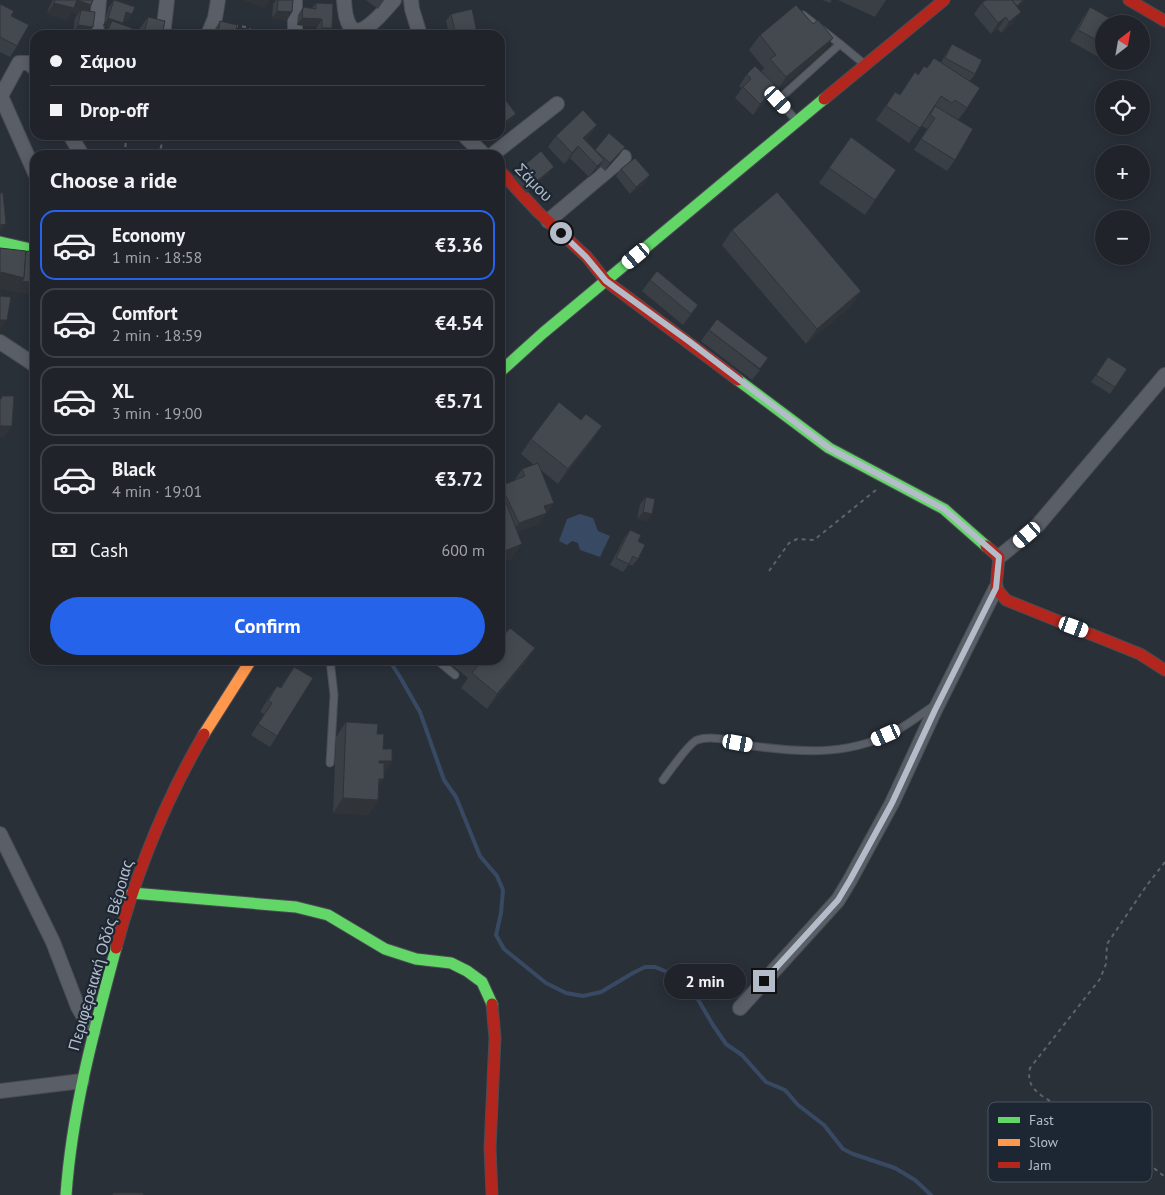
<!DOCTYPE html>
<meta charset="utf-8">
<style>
:root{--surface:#20242a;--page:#282c32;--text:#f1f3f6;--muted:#a2a4a8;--line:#3d4147;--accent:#2563eb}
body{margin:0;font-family:"PT Sans",sans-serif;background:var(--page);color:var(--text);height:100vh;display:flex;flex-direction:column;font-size:19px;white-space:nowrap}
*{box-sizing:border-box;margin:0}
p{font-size:16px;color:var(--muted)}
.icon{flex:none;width:28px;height:28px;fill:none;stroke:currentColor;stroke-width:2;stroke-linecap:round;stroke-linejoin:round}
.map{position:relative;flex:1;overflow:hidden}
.sheet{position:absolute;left:30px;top:150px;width:475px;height:515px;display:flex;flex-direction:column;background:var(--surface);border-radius:15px;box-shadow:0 2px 12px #0003,0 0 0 1px var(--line)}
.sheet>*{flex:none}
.top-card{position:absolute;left:30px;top:30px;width:475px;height:110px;border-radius:15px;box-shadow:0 2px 12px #0003,0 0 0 1px var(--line);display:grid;align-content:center;height:110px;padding:0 20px;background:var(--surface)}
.needle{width:32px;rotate:31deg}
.tools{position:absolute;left:1095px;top:15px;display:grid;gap:10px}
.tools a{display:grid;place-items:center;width:55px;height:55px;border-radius:50%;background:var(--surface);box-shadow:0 2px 12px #0003,0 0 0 1px var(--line);font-size:25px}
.end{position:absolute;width:22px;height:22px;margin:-11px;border:6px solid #b4bcc9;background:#111;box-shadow:0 0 0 2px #111}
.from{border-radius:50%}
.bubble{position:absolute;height:35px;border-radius:18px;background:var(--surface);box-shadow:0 2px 12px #0003,0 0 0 1px var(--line);font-size:16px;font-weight:700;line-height:35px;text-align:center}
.car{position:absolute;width:15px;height:30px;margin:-15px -8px;border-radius:6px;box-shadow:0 0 4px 1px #0007;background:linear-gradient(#fff 24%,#345 0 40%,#fff 0 76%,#345 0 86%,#fff 0)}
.top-card b{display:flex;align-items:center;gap:18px;height:48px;font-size:19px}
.top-card b+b{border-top:1px solid var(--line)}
.top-card i{width:12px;height:12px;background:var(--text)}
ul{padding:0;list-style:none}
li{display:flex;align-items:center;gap:15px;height:70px;margin:0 10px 8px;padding:0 10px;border:2px solid var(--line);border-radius:15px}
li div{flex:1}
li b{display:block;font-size:19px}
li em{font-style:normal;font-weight:700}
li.on{border-color:var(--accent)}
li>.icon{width:45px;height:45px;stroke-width:1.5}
h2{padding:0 20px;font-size:22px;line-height:60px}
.pay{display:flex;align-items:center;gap:12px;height:55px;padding:0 20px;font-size:19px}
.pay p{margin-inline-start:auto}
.cta{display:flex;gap:10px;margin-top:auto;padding:10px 20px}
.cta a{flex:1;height:58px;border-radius:30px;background:var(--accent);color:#fff;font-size:20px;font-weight:700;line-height:58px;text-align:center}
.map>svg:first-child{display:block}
</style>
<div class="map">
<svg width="1165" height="1195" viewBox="0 0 1165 1195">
<rect width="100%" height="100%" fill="#2a3038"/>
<!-- water -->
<polygon fill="#384963" points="580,514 593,518 598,531 610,536 600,557 580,550 578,543 572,541 567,545 559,541 567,519"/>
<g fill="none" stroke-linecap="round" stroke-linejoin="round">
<!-- stream -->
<polyline stroke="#384963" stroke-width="4" points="389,660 400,677 420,712 444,780 456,797 480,856 497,876 503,890 501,913 496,935 504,949 546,983 566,993 583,996 601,992 633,973 645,967 655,967 677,976 693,991 713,1025 726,1044 742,1055 766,1082 785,1090 798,1105 824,1125 843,1149 853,1154 895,1168 915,1180 931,1195"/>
<defs>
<g id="lane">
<polyline points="803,15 840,44"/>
<polyline points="796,120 778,100 840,44 863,63"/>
<polyline points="437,660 455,675"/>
<polyline points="330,763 334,695 330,660"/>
<path d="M 663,780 C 669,772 689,743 697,740 C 714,734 736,743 753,746 C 805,753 854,756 901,728 C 913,721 924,712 935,705"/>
</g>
<g id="street">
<path d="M 344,0 C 347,55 374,23 394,0"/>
<polyline points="411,0 412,9 420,35"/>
<polyline points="96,35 99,0"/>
<polyline points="163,35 167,0"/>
<polyline points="208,35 215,18 218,0"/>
<polyline points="295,35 295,0"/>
<polyline points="0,94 35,173"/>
<polyline points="1,96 19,63 29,63 35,69"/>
<polyline points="70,135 82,155"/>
<polyline points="464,135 484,155"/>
<polyline points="492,155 557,104"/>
<polyline points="548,221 624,157"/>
<polyline points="0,342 35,365"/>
<polyline points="999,557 1037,526 1165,375"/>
<polyline points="0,834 53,942 78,1007 93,1032"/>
<polyline points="740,1008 838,900 850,880 892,803 935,710 996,588"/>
<polyline points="0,1091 82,1081"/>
</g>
<g id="fast">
<polyline points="0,242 35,250"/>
<polyline points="500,372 543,333 824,99"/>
<polyline points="738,380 829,448 944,509 986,546"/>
<polyline points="132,893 296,907 328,915 385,949 416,959 451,963 467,971 482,982 492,1004"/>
<path d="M 66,1195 C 72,1110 94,1030 116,948"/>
</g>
<polyline id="slow" points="204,734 251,660"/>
<g id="jam">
<polyline points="1129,0 1165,21"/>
<polyline points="824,99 944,0"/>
<polyline points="500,171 538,212 587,257 606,281 738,380"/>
<polyline points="986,546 999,557 996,588 1006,600 1140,654 1165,670"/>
<path d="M 116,948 C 136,873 165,801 204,734"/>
<polyline points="492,1195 490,1148 495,1038 492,1004"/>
</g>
</defs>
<!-- lane casing -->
<use href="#lane" stroke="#484c53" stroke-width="9"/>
<!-- street casing -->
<use href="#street" stroke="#484c53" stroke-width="16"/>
<!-- fast casing -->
<use href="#fast" stroke="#484c53" stroke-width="13"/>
<!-- slow casing -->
<use href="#slow" stroke="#484c53" stroke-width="13"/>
<!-- jam casing -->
<use href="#jam" stroke="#484c53" stroke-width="13"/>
<!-- path -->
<g stroke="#5d636a" stroke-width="2" stroke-dasharray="4 4" stroke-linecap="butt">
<polyline points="234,26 247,27 257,35"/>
<polyline points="125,155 126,135"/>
<polyline points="156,155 160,150 165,135"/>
<polyline points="769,571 789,543 797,539 814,540 876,490"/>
<path d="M 1165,862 L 1147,885 L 1107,944 L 1106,964 L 1100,979 L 1030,1068 C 1027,1082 1032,1088 1042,1096 L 1140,1157 L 1165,1177"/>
</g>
<!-- lane -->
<use href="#lane" stroke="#5a5e66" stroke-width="7"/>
<!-- street -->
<use href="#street" stroke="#5a5e66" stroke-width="14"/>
<!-- fast -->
<use href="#fast" stroke="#63d668" stroke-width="11"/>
<!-- slow -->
<use href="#slow" stroke="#ff974d" stroke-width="11"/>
<!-- jam -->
<use href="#jam" stroke="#b3261e" stroke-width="11"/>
</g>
<!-- wall -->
<g fill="#3a3f45">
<polygon points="53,0 93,0 91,5 87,11 88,35 73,33 75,18 78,14 72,12 67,20 47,14 49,7"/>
<polygon points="114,0 127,22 123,20 122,24 129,35 104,35 108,27 103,26 109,7"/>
<polygon points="276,0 293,0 292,12 287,20 272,18 273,4"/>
<polygon points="366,0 384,0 378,9"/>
<polygon points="822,0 832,0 830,3"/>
<polygon points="838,0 886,0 875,17"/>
<polygon points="1025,0 1018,7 1013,23 1001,33 998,29 991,34 974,14 982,3"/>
<polygon points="316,3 333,4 327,35 316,35 317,27 297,25 298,15 303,7 312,8"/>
<polygon points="0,4 11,16 17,46 10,57 0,52"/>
<polygon points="1090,7 1104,24 1104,60 1070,41 1082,19"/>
<polygon points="451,14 477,33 476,35 449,35 446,21"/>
<polygon points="148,17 162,35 136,35 138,32 139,32 140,28"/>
<polygon points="220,21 235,35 214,35 215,29"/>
<polygon points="760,35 823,52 776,92 775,91 769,98 753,115 735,98 742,88 739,86 747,74 761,72 764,68 749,50"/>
<polygon points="952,44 975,74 970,81 967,108 958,120 955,160 947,171 914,150 927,129 922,126 926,119 909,143 876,120 895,92 900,94 915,72 918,75 927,68 941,62"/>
<polygon points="1107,61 1122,61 1118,67"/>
<polygon points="597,125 589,136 585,140 595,150 620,154 605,171 600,166 596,171 589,177 570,158 564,164 548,147 556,136"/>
<polygon points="851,137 875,200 865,215 819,183"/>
<polygon points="621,169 650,175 645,183 630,194 616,176"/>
<polygon points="519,170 548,174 526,193 513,177"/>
<polygon points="732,230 861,291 851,306 806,344 722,245"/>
<polygon points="650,280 698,305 683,325 642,291"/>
<polygon points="709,330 760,370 752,380 701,341"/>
<polygon points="1108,357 1127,369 1110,394 1091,382"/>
<polygon points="581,420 602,426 592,441 558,484 541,470 554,503 539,524 517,532 511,559 500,563 500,487 501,486 514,481 522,469 534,465 521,454 531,439"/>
<polygon points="646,497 652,514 647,521 637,519 640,504"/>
<polygon points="630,530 638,541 638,559 632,566 629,564 623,572 610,565 625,537"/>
<polygon points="504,635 535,648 525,663 487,709 461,688 468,678 452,665 455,660 500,660"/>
<polygon points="294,667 277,736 270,747 251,735 264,714 260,712 269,697 277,686 280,688"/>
<polygon points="346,722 377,734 383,749 392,761 384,773 379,786 378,800 368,815 333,813 336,737"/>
</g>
<!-- shaded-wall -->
<g fill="#303338">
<polygon points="77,0 91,5 83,16 81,10 78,14 72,12 67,20 47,14 54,3"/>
<polygon points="242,0 268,0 270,1 265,8"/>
<polygon points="1023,0 1025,0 1011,14 1016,7"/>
<polygon points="277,11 292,12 287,20 272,18"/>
<polygon points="126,12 132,14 127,22 121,20"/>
<polygon points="1021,12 1013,23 1001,33 1009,22"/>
<polygon points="1006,17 998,29 991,34 998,23"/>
<polygon points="108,18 123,23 117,30 112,21 108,27 103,26"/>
<polygon points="302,18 322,19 317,27 297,25"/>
<polygon points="78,25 93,27 88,35 73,33"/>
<polygon points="322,28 332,28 327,35 316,35"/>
<polygon points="833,38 823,52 776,92 786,77"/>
<polygon points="777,87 769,98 753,115 760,104"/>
<polygon points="516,114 510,122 500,129 500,125"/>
<polygon points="597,125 589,136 578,147 570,158 564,164 583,138"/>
<polygon points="625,147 620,154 605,171 610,163"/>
<polygon points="604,160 596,171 589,177 597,166"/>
<polygon points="554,167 548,174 526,193 532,185"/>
<polygon points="650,175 645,183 630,194 636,187"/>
<polygon points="6,224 1,231 0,231 0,225"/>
<polygon points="1,272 24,278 35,283 35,295 14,292 0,289"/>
<polygon points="861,291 851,306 806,344 817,329"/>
<polygon points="0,320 7,320 0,330"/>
<polygon points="0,426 12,426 4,438 0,437"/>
<polygon points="602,426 592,441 558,484 568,469"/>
<polygon points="554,503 539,524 511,534 519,523 544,506"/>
<polygon points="643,512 652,514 647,521 637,519"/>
<polygon points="522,544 511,559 500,563 500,553"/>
<polygon points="535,648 525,663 487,709 497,694"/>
<polygon points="379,761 392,761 381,776"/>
<polygon points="379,779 384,779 373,794"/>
<polygon points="343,798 378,800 368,815 333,813"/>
</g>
<!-- building -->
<g fill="#444950" stroke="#303338">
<polygon points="55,0 93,0 91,5 77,0 74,8 54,3"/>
<polygon points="114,0 135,7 132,14 126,12 123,23 108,18"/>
<polygon points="278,0 293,0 292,12 277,11"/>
<polygon points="986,0 1012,0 1021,12 1009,22 1006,17 998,23 982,3"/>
<polygon points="1012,0 1023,0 1017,6"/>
<polygon points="316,3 333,4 332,28 322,28 322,19 302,18 303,7 316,9"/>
<polygon points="0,4 14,11 11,16 29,25 17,46 0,37"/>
<polygon points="796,5 813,24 818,20 833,38 786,77 770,59 776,55 760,35"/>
<polygon points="1090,7 1120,24 1104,24 1104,44 1078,30"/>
<polygon points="472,9 477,33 468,35 456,35 451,14"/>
<polygon points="81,10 95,12 93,27 78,25"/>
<polygon points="148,17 165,21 162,35 137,35 138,32 144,34"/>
<polygon points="112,21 132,28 129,35 106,35"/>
<polygon points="220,21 237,25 235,35 218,35"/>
<polygon points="952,44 982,60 975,74 945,58"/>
<polygon points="934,58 980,88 967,108 955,100 952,103 941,96 920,128 886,106 895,92 900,95 915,72 918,75 924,66 927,68"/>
<polygon points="755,66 777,87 760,104 743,87 751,79 747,74"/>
<polygon points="501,94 516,114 500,125 500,95"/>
<polygon points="935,106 973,129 955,160 921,139 935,118 930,115"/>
<polygon points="583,110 597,125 583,138 604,160 597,166 578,146 572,153 556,136"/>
<polygon points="609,133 625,147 610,163 595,150"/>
<polygon points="851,137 896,170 875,200 829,168"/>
<polygon points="541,151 554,167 532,185 519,170"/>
<polygon points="635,158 650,175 636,187 621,169"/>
<polygon points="777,192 861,291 817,329 732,230"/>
<polygon points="0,193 3,193 6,224 0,225"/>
<polygon points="0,248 26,251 24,278 1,272 0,295"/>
<polygon points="27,251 35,252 35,283 22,281 24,278 26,252"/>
<polygon points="657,271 698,305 691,314 650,280"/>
<polygon points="0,296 11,297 7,320 0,320"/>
<polygon points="717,319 768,358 760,369 709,330"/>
<polygon points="1108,357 1127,369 1115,387 1096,375"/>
<polygon points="2,396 14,396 12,426 0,426 0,399 1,399"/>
<polygon points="559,402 581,420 586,414 602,426 568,469 531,439"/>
<polygon points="538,463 554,503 544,506 547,513 519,523 501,486 525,476 522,469"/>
<polygon points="646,497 655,499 652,514 643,512"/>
<polygon points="505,500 522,544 500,553 500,502"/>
<polygon points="630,530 641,535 638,541 645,545 638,559 633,556 629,564 616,558"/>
<polygon points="510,628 535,648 497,694 472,673 479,664 474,660 500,660 500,631 504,635"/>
<polygon points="294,667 313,678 277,736 258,724 272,703 268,701 277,686 281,688"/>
<polygon points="346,722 378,724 377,734 384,734 383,749 392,749 392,761 379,761 379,763 384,763 384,779 379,779 378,800 343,798"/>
<rect x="113" y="1193" width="30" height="2"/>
</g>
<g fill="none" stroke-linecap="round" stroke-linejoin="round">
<!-- route -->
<polyline stroke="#b4bcc9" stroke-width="6" points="561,233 586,257 606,281 690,342 829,448 944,509 999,557 996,588 935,710 892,803 850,880 838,900 764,981"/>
</g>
<g text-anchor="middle" stroke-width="4.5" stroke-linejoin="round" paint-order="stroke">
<!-- street labels -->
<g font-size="16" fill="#b4bcc9" stroke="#1d2633">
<text transform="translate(534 182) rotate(46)" y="6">Σάμου</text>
<text transform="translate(100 955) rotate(-74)" y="6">Περιφερειακή Οδός Βέροιας</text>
</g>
</g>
<!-- legend -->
<rect x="988" y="1102" width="164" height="80" rx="8" fill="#1d2633" stroke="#4a5360" stroke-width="1"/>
<rect x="998" y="1117" width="22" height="6" fill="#63d668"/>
<rect x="998" y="1139" width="22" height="7" fill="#ff974d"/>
<rect x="998" y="1162" width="22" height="6" fill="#b3261e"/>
<g font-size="14" fill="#b4bcc9">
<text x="1029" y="1125">Fast</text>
<text x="1029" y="1147">Slow</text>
<text x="1029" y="1170">Jam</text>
</g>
</svg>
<div class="tools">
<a><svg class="needle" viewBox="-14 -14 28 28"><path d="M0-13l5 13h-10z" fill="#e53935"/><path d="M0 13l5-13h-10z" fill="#a2a4a8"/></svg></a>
<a><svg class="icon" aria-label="locate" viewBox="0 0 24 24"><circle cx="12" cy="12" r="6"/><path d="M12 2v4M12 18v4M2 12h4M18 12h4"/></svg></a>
<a>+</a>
<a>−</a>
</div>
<i class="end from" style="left:561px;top:233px"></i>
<i class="end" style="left:764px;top:981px"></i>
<div class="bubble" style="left:664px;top:964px;width:82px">2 min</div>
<i class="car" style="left:778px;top:100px;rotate:138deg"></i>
<i class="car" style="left:636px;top:256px;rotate:230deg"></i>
<i class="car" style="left:1027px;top:535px;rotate:229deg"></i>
<i class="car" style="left:1074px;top:627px;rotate:110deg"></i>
<i class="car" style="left:886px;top:735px;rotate:246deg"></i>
<i class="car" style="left:738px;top:743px;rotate:100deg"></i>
<div class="top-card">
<b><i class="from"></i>Σάμου</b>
<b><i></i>Drop-off</b>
</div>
<section class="sheet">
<h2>Choose a ride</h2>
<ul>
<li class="on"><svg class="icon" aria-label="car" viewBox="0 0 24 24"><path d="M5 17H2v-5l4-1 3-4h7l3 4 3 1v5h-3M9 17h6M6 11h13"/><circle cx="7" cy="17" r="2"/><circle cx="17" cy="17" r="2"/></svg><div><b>Economy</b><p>1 min · 18:58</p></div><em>€3.36</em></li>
<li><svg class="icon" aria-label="car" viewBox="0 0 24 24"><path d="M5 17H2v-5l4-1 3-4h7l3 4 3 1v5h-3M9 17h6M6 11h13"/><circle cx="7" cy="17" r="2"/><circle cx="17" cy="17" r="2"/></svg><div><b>Comfort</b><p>2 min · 18:59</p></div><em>€4.54</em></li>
<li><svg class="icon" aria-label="car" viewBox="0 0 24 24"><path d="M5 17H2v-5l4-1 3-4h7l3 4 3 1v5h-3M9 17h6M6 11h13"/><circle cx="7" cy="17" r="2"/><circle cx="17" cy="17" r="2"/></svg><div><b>XL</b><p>3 min · 19:00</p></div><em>€5.71</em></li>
<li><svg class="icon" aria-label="car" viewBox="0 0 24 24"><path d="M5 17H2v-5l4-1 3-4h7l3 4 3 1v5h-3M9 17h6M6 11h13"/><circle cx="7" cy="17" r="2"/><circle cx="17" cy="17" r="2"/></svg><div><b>Black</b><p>4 min · 19:01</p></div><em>€3.72</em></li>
</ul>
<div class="pay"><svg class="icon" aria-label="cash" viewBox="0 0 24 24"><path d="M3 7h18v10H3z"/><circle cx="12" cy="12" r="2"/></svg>Cash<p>600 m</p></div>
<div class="cta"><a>Confirm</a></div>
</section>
</div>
